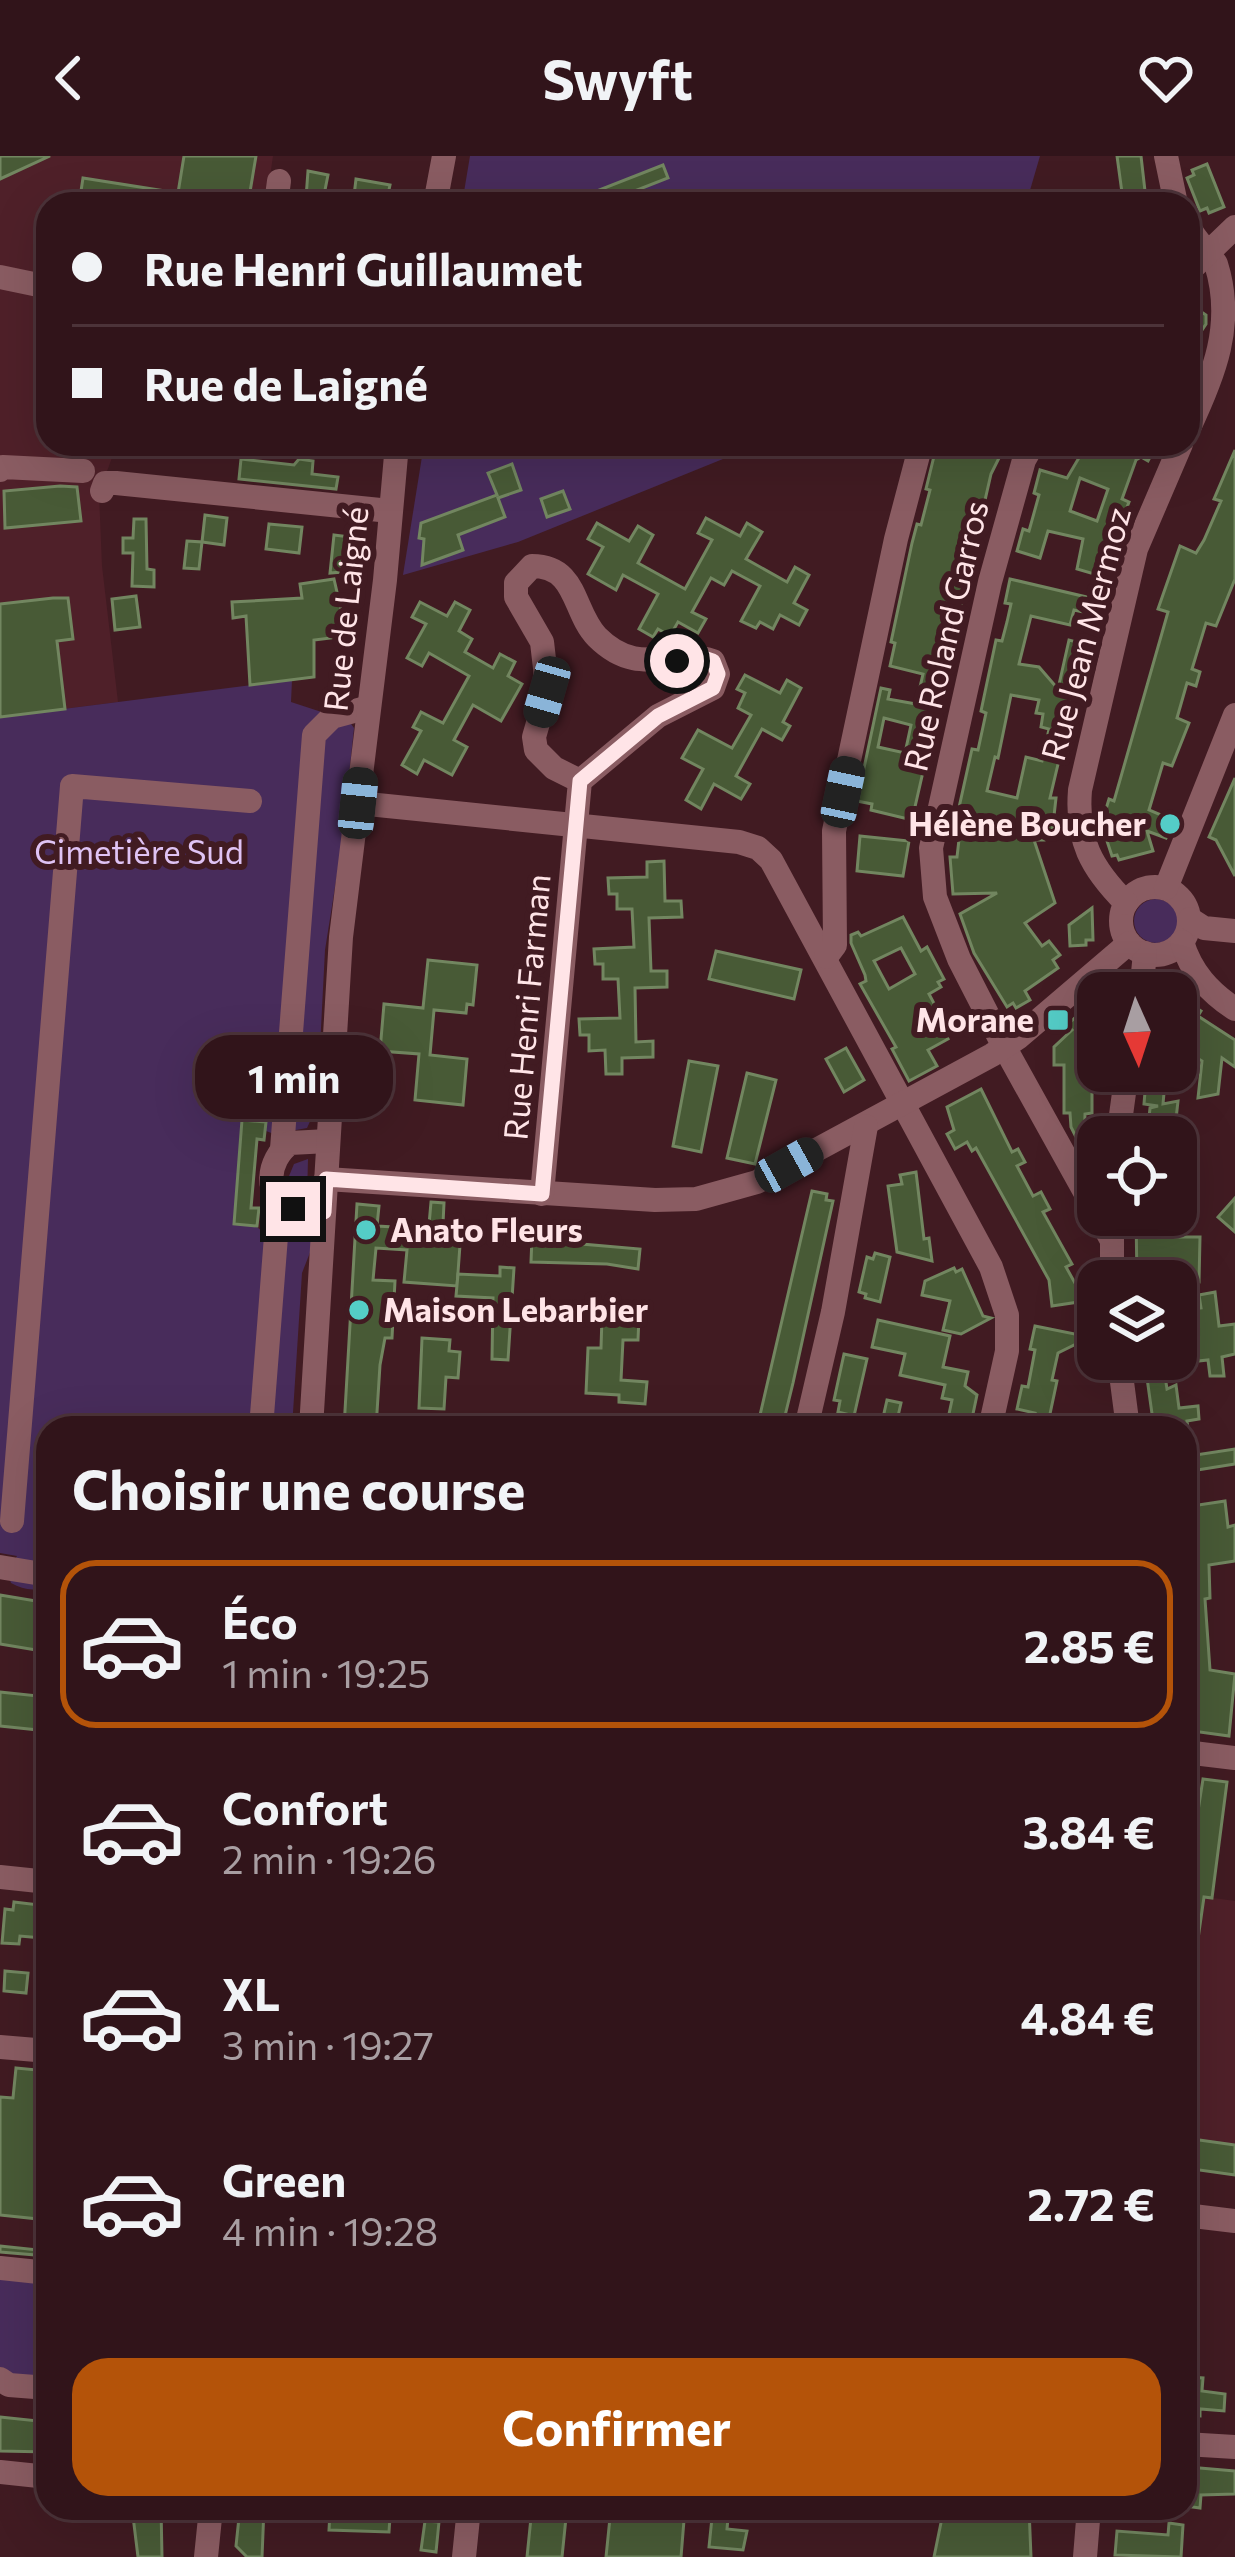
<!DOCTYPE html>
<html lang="fr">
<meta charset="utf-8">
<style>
:root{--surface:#31141a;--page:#391d23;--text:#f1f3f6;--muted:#a89ea2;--line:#4c3339;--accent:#b45309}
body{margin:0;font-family:Commissioner,sans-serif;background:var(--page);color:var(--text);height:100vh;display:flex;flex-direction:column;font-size:45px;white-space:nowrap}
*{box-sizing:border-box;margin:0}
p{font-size:39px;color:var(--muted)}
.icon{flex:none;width:66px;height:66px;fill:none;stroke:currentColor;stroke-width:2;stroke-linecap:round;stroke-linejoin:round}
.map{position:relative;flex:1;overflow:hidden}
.panel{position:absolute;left:36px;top:1260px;width:1161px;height:1104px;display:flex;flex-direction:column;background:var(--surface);border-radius:36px;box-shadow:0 12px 48px #0002,0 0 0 3px var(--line)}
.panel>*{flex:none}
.guide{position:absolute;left:36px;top:36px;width:1164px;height:264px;border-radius:36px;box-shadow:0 12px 48px #0002,0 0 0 3px var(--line);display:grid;align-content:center;height:264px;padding:0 36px;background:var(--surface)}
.needle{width:78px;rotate:177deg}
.controls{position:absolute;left:1077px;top:816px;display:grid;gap:24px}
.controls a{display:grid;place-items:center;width:120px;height:120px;border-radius:24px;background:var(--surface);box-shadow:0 12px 48px #0002,0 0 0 3px var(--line);font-size:60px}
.end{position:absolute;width:54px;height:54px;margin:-27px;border:15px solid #ffe4e7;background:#111;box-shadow:0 0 0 6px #111}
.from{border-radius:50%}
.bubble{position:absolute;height:84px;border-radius:36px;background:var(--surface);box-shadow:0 12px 48px #0002,0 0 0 3px var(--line);font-size:39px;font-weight:700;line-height:84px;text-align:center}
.car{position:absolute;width:36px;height:72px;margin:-36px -18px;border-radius:15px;box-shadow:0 0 9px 3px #0007;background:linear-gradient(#222 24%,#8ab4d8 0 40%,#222 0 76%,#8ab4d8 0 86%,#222 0)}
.guide b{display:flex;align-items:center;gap:42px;height:114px;font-size:45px}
.guide b+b{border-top:3px solid var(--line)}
.guide i{width:30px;height:30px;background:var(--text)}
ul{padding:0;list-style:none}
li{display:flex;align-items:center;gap:36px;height:168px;margin:0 24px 18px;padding:0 12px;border:6px solid transparent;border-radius:36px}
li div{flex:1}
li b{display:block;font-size:45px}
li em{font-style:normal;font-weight:700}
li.selected{border-color:var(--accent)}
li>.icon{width:108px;height:108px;stroke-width:1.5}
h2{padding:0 36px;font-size:54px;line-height:144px}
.action{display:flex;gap:24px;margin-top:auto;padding:24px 36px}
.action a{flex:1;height:138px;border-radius:36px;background:var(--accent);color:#fff;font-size:48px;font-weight:700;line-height:138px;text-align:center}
header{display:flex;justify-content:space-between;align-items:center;height:156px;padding:0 36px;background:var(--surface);font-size:54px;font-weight:700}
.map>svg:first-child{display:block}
</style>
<header><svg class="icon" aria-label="back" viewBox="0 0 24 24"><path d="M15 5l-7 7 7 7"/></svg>Swyft<svg class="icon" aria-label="heart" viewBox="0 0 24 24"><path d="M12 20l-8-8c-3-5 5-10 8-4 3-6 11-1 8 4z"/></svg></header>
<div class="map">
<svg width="1235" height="2401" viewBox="0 0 1235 2401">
<rect width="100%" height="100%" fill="#411b22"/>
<!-- built -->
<g fill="#4f2029">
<polygon points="0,0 273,0 266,48 48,48 48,288 117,288 99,337 102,410 118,546 0,561"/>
<polygon points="1185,1738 1235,1745 1235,2019 1185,2012"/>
</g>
<!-- green -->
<g fill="#482c5b">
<polygon points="470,0 1040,0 1026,48 462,48"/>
<polygon points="424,288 760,288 518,386 403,419"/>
<path d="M 292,524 L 291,546 L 349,565 L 354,572 L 342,687 L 325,794 L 317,950 L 307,972 L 274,978 L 266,975 L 264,984 L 256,984 L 251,1051 L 259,1052 L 257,1071 L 269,1081 L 295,1064 L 311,1066 L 318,1076 L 302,1117 L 292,1272 L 48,1272 L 48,1430 C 34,1436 24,1434 11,1427 L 7,1416 L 17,1400 L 0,1397 L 0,561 Z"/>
<circle cx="1156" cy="765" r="22"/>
<polygon points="308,1003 307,1041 295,1036 289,1020 294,1008"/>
<polygon points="0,2105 48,2109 48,2240 0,2235"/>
</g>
<!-- building -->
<g fill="#485a36" stroke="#728660" stroke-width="3" fill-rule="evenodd">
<polygon points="0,0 50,0 0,23"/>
<polygon points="184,0 256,0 248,48 79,48 83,22 178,37"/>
<polygon points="1117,0 1141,0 1145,35 1138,36 1139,42 1123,44"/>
<polygon points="1207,8 1224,51 1209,57 1207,52 1200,55 1187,22 1194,19 1192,14"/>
<polygon points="663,9 668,22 604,47 599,34"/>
<polygon points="308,15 328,19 323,44 306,42"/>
<polygon points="356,23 390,29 386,48 353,48"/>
<polygon points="1188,147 1206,159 1206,168 1188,195"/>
<path d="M 937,288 L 1006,288 L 991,318 L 912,664 L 871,654 L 872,648 L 857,645 L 881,532 L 890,534 L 888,543 L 916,548 L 923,518 L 890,510 L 895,487 L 891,486 L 912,387 L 917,368 L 921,369 L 930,334 L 926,333 ZM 884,562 L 911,569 L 905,597 L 878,591 Z"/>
<path d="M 1067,288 L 1157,288 L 1148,305 L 1141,301 L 1136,304 L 1122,343 L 1129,346 L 1116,380 L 1108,377 L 1094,418 L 1077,413 L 1083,383 L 1048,375 L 1040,402 L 1017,395 L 1023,373 L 1029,375 L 1039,339 L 1034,337 L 1040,314 L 1067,322 L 1080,300 ZM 1080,322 L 1108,333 L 1097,365 L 1070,355 Z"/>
<polygon points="1235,294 1235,423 1216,470 1206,467 1192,513 1200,516 1196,530 1187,527 1177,562 1189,567 1172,610 1163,607 1149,654 1173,664 1166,682 1147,675 1153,695 1119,704 1117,699 1112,700 1107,685 1142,675 1103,663 1109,643 1114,645 1168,456 1158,453 1180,390 1196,397 1204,384 1221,345 1214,343"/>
<polygon points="241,303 294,309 299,303 313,305 312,318 338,321 336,333 239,323"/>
<polygon points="512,308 521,334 498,342 505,361 458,379 463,394 422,409 424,383 419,382 421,367 497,339 488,317"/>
<polygon points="60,330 77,331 81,365 5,372 4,335"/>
<polygon points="563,335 570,353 547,361 541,343"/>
<polygon points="205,359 227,362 224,389 202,386"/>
<polygon points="706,362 740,380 747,367 762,376 746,403 787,426 795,411 809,419 794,447 807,454 799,469 780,459 773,473 760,466 756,472 741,465 760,430 732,415 724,429 711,422 692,456 706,463 698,477 678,466 670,480 658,473 653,481 639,473 658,438 623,419 616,434 588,418 603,391 588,383 597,367 629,385 638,370 653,379 638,407 685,433 712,384 698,377"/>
<polygon points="134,363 146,363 147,413 154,414 154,431 132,430 133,397 123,397 123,382 133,382"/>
<polygon points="269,368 302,371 299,397 266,393"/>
<polygon points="334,379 358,382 354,415 330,417"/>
<polygon points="187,385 202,386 199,413 184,412"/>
<polygon points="334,423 347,480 314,484 314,521 250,529 246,460 233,462 232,446 302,442 300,428"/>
<path d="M 1010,423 L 1095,443 L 1092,458 L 1074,454 L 1070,469 L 1031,460 L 1019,508 L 1039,511 L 1058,533 L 1069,484 L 1085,488 L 1084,493 L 1090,495 L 1082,530 L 1075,528 L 1066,569 L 1073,570 L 1065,605 L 1059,604 L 1050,642 L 1056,642 L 1052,678 L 1044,678 L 1044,684 L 1034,684 L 1055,747 L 1025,767 L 1042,790 L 1049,785 L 1060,799 L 1053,804 L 1058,812 L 1025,835 L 1030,844 L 1016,852 L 1013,847 L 1007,851 L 974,797 L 960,758 L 997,737 L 953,738 L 950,701 L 957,701 L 960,675 L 954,674 L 972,593 L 978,594 L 986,557 L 981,555 L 996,484 L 1002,485 L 1007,466 L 1011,448 L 1005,447 ZM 1011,539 L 1039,544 L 1036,557 L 1043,558 L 1041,571 L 1049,573 L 1042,605 L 1026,601 L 1017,642 L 987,635 L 995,601 L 998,602 Z"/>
<polygon points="136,440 140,471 115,474 112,443"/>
<polygon points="53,442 68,442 73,483 57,485 65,553 0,561 0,448"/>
<polygon points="420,446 447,460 455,446 470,454 459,475 472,483 465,496 493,512 500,498 515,506 508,520 522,528 501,565 473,549 454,584 467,591 452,619 424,604 417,618 402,609 421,575 413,571 421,556 443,567 469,520 429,497 422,510 407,502 426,468 412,461"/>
<polygon points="745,519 780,537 787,524 801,532 783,566 790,570 782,584 762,573 736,620 750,628 741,643 714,628 701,653 686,644 703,613 682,602 698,574 732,592 751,559 738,552 745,537 737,533"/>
<polygon points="1235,622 1235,720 1216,684 1209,681"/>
<polygon points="860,680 909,685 903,720 857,715"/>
<polygon points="664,705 665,745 681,745 682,761 649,762 651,815 667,815 667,831 635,832 636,886 653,885 653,901 622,902 622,918 606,918 605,894 589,895 589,879 580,879 579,863 620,862 618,823 603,823 603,808 595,808 594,793 634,791 632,753 617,753 617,738 609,738 608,722 647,721 647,706"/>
<polygon points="1092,752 1093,784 1086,784 1086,789 1070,790 1069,769"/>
<path d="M 903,761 L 921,795 L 927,791 L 944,823 L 938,826 L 941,831 L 929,838 L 937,853 L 933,856 L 948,883 L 928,894 L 937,910 L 909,925 L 892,893 L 896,891 L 860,828 L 866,825 L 865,819 L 851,787 L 851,779 L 858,776 L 861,780 ZM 901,792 L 915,818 L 889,833 L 874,805 Z"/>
<polygon points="716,795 801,814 794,843 709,823"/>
<polygon points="428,804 477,809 473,849 467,848 466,857 434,854 430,899 467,903 463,949 415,944 419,898 380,895 384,848 423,852"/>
<polygon points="1176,839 1201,855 1198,860 1235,884 1235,911 1222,902 1218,938 1198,942 1202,905 1187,896 1193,885 1176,884"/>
<polygon points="1098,841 1098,872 1092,877 1092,957 1085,958 1084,997 1071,971 1070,957 1064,957 1064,909 1054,909 1054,891 1072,874 1067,869"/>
<polygon points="846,892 864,924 844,936 826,903"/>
<polygon points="689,905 718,910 701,996 673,990"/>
<polygon points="747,917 776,924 755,1008 727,1002"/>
<polygon points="1146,924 1165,926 1163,948 1178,945 1174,981 1147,981 1150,952 1158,950 1144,948"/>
<polygon points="981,933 1012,996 1018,993 1025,1006 1017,1010 1033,1040 1041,1036 1050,1053 1043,1056 1072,1108 1066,1111 1085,1145 1052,1150 1049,1124 976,992 972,995 967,986 955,993 947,978 954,974 947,951"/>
<polygon points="242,964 266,966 264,984 257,983 251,1052 259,1052 257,1070 234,1068"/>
<polygon points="1176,1013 1194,1013 1194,1030 1176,1029"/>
<polygon points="916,1016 924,1083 929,1082 932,1105 897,1096 888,1030 902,1028 900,1019"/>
<polygon points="812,1035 827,1038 826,1044 833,1045 793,1227 782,1272 757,1272"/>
<polygon points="1235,1042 1235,1076 1218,1061"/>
<polygon points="431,1046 444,1047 442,1088 460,1089 457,1130 404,1126 407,1094 376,1092 373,1124 395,1125 392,1182 385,1182 380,1209 376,1272 344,1272 357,1048 379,1050 377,1070 412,1072 413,1067 429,1069"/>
<polygon points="1136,1059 1159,1059 1159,1081 1200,1081 1199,1126 1137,1125"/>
<polygon points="532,1081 582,1082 582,1088 640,1093 638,1113 607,1108 531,1106"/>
<polygon points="875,1097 890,1101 880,1146 865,1142 866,1138 859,1136 867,1101 873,1103"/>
<polygon points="500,1111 514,1112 508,1204 492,1203 493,1142 456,1140 458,1118 500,1120"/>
<polygon points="954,1112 956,1116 962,1113 983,1160 991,1162 961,1178 943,1174 950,1145 922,1139 925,1125"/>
<polygon points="1215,1136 1219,1170 1235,1168 1235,1198 1222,1201 1224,1220 1210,1220 1208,1204 1198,1205 1191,1153 1201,1152 1199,1139"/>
<polygon points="602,1161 639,1161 638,1184 623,1184 621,1224 647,1226 645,1248 619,1246 619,1239 586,1237 588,1192 601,1192"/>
<polygon points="878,1164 950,1180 943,1211 968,1216 965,1230 977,1239 970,1272 946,1272 952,1244 942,1242 945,1229 900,1219 905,1198 872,1191"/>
<polygon points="1035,1170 1090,1181 1058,1197 1052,1224 1057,1225 1047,1272 1031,1272 1035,1257 1017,1253 1022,1230 1028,1231 1035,1194 1030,1193"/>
<polygon points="422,1182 450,1184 449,1195 460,1196 458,1222 446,1221 444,1253 419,1252"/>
<polygon points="844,1198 867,1203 854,1260 838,1256 840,1245 834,1244"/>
<polygon points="1165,1220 1167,1233 1176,1229 1179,1252 1198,1250 1199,1263 1187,1265 1188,1272 1154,1272 1147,1222"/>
<polygon points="887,1244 901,1247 896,1269 882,1266"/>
<polygon points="1235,1293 1235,1308 1191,1315 1189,1300"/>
<polygon points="1225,1345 1228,1371 1235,1369 1235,1405 1209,1409 1210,1442 1205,1443 1210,1514 1235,1518 1229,1580 1185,1574 1185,1351"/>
<polygon points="0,1439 48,1447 48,1496 0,1488"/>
<polygon points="0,1536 48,1541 48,1575 0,1570"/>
<polygon points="1203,1623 1227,1626 1212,1742 1204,1741 1194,1811 1185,1811 1185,1738"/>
<polygon points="14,1746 48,1750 48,1778 43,1778 43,1782 20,1780 19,1788 2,1787 5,1753 13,1754"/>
<polygon points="5,1815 28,1817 26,1837 4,1835"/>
<polygon points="16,1912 48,1915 48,2064 0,2059 0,1941 13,1942"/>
<polygon points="1185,1982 1235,1989 1235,2019 1185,2012"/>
<polygon points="0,2090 48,2095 48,2100 0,2096"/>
<polygon points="1189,2221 1203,2222 1202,2235 1225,2238 1224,2255 1200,2253 1200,2260 1185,2259"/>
<polygon points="0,2261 48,2266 48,2296 0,2295"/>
<polygon points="1188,2311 1235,2315 1235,2338 1201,2339 1200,2352 1185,2350"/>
<polygon points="132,2352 161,2352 162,2401 138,2401"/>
<polygon points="240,2352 264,2352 262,2401 247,2401 236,2390"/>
<polygon points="532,2352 567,2352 562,2401 527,2401"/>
<polygon points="611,2352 685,2352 681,2401 606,2401"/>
<polygon points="713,2352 729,2352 727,2373 747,2375 743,2394 709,2391"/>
<polygon points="944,2352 1029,2352 1031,2401 934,2401"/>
<polygon points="330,2356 390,2361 389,2376 329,2374"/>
<polygon points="425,2365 439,2366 436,2396 421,2394"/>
<polygon points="1169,2367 1183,2369 1181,2401 1115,2399 1117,2375 1168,2379"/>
</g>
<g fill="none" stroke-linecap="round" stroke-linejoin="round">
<!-- minor -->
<g stroke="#8a5c62" stroke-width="24">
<polyline points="1166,0 1176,48"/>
<polyline points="276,48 279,25"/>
<polyline points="435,48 444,0"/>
<path d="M 1188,70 C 1196,85 1207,94 1216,108 C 1235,168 1214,219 1188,274"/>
<polyline points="1188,116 1235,71"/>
<polyline points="0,121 48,131"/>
<polyline points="1033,288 1024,304 990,426 931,692 935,741 959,803 1000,883 1111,1083"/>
<polyline points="0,314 3,311 83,315"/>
<polyline points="102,335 105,327 116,327 390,355"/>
<polyline points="358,647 739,686 758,692 771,704 991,1111 1007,1159 1007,1195 990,1272"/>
<circle cx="1155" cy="765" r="34"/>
<polyline points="1166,732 1235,559"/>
<path d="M 1126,747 C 1091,712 1076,684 1080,634 L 1136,393 L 1181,288"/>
<polyline points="1190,763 1204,772 1235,775"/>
<path d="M 1182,786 C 1191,816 1209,836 1235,853"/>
<polyline points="826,801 835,789 834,675 896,383 921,288"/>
<polyline points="1141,837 1145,797"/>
<polyline points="1118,981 1127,915"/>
<polyline points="282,993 314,579 332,561 369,551"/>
<polyline points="326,1023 655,1044 696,1043 757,1026 992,899 1019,881 1129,787"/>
<path d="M 542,1038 L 580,625 L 658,560 L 713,532 L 718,518 L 713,505 C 672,491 639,523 597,481 C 572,455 578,410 532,410 L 516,427 L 516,441 L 542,486 L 545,512 L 547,536 L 534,581 L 536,594 L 554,612 L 580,625"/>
<path d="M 324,1056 C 314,1056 303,1057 293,1053 C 262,1041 267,1004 290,987 L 328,985"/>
<polyline points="1112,1067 1112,1125"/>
<polyline points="1119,1203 1128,1272"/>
<polyline points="261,1272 279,1042"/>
<polyline points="311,1272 341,781 385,424 397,288"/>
<polyline points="806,1272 833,1156 866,970"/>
<polyline points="12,1365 72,630 250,645"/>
<polyline points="0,1411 48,1419"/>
<polyline points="1185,1596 1235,1602"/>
<polyline points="0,1721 48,1726"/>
<polyline points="0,1891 48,1895"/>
<polyline points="1185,2059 1235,2065"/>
<polyline points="0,2112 48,2117"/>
<polyline points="0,2223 9,2229 48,2232"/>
<polyline points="1185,2288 1235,2291"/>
<polyline points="0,2316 48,2321"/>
<polyline points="206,2401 211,2352"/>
<polyline points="464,2401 469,2352"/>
<polyline points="1085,2401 1089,2352"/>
</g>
</g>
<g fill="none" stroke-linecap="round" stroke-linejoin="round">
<!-- route -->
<polyline stroke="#ffe4e7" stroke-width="15" points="293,1053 324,1056 326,1023 542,1038 580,625 658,560 713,532 718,518 713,505 695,499 677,505"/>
</g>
<!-- markers -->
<g fill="#54cdc7" stroke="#411b22" stroke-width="4.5">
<circle cx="1170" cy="668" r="12"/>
<rect x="1046" y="852" width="24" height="24" rx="6"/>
<circle cx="366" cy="1074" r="12"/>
<circle cx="359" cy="1154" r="12"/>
</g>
<g text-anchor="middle" stroke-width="12" stroke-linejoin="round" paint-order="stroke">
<!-- street labels -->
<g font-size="33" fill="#ffe4e7" stroke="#411b22">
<text transform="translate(346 453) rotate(-84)" y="12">Rue de Laigné</text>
<text transform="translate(1086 478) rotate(-75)" y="12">Rue Jean Mermoz</text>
<text transform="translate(946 480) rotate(-77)" y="12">Rue Roland Garros</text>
<text transform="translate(527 851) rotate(-85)" y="12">Rue Henri Farman</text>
</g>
<!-- poi labels -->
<g font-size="33" font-weight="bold" fill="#ffe4e7" stroke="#411b22" text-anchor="end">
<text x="1146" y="680">Hélène Boucher</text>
<text x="1034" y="876">Morane</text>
<text x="390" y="1086" text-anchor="start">Anato Fleurs</text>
<text x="383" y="1166" text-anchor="start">Maison Lebarbier</text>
</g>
<!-- park labels -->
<g font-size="33" fill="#dfc3f4" stroke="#411b22">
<text x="139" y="708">Cimetière Sud</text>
</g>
</g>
</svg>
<div class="controls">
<a><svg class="needle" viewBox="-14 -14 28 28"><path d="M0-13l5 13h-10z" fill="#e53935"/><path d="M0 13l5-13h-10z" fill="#a89ea2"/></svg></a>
<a><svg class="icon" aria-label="locate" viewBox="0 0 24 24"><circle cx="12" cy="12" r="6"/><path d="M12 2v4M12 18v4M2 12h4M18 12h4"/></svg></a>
<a><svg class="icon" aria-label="layers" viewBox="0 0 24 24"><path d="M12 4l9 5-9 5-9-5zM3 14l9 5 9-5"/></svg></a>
</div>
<i class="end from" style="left:677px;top:505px"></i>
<i class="end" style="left:293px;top:1053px"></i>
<div class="bubble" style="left:195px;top:879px;width:198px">1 min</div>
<i class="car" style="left:547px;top:536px;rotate:196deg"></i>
<i class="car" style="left:843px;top:636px;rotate:12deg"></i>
<i class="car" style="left:358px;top:647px;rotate:6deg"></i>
<i class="car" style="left:789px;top:1009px;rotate:61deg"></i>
<div class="guide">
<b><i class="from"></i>Rue Henri Guillaumet</b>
<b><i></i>Rue de Laigné</b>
</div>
<section class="panel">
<h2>Choisir une course</h2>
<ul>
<li class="selected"><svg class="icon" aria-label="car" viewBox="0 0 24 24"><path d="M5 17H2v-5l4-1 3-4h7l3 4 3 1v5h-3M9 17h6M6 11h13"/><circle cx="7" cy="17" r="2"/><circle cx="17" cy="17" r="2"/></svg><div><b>Éco</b><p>1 min · 19:25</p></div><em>2.85 €</em></li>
<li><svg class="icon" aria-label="car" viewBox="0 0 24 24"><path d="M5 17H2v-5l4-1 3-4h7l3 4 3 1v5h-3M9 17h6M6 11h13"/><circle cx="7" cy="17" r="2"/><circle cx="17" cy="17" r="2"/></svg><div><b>Confort</b><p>2 min · 19:26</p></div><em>3.84 €</em></li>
<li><svg class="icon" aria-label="car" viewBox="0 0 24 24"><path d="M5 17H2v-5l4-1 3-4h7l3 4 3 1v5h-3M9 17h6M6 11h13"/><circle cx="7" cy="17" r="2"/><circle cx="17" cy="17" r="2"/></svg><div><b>XL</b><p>3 min · 19:27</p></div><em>4.84 €</em></li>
<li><svg class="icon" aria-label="car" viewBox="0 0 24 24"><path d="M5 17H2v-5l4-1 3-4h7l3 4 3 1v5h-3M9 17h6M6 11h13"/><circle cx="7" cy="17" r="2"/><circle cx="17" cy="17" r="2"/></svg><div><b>Green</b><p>4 min · 19:28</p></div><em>2.72 €</em></li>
</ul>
<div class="action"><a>Confirmer</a></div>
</section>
</div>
